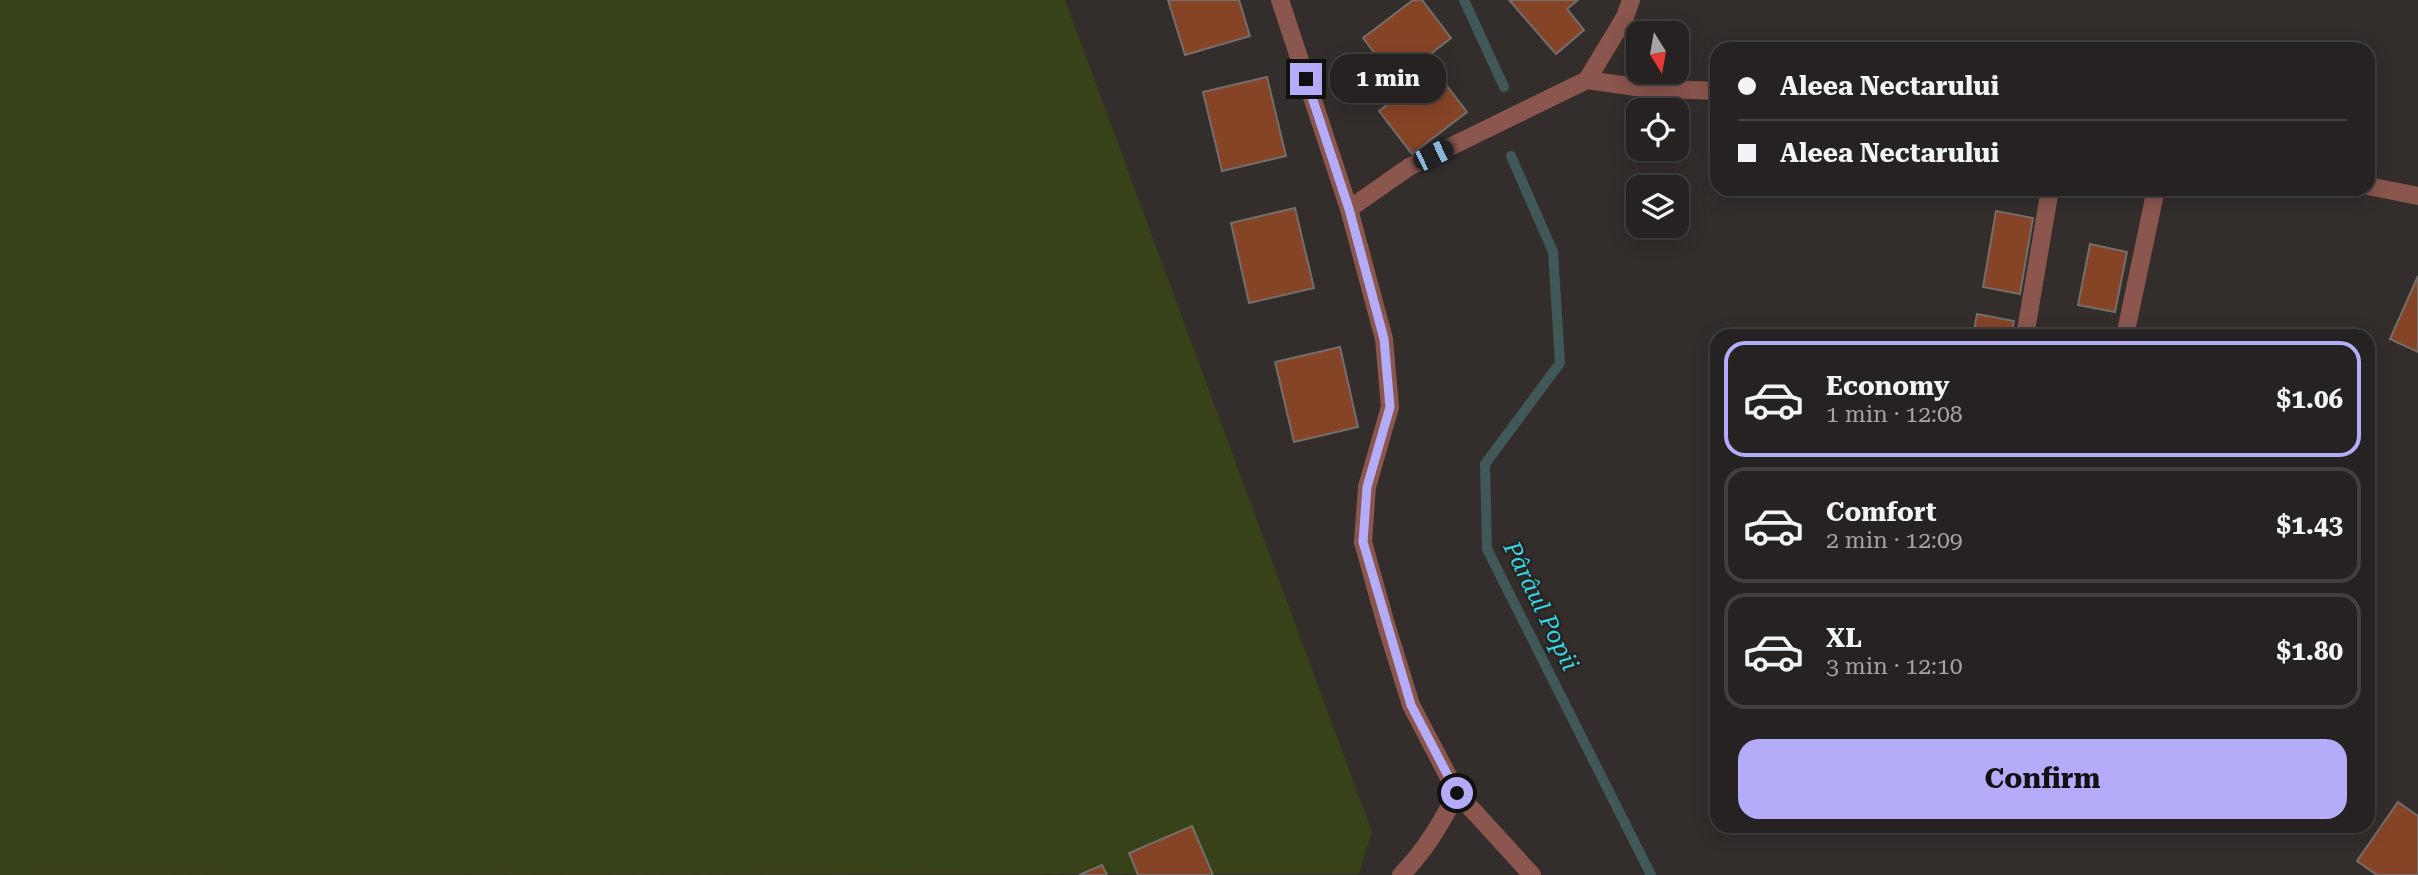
<!DOCTYPE html>
<meta charset="utf-8">
<style>
:root{--surface:#262221;--page:#322f2e;--text:#f1f3f6;--muted:#a4a4a5;--line:#423f3f;--accent:#b4acf9}
body{margin:0;font-family:"Roboto Serif",serif;background:var(--page);color:var(--text);height:100vh;display:flex;flex-direction:column;font-size:26px;white-space:nowrap}
*{box-sizing:border-box;margin:0}
p{font-size:23px;color:var(--muted)}
.icon{flex:none;width:38px;height:38px;fill:none;stroke:currentColor;stroke-width:2;stroke-linecap:round;stroke-linejoin:round}
.map{position:relative;flex:1;overflow:hidden}
.sheet{position:absolute;left:1710px;top:329px;width:665px;height:504px;display:flex;flex-direction:column;background:var(--surface);border-radius:21px;box-shadow:0 4px 18px #0003,0 0 0 2px var(--line)}
.sheet>*{flex:none}
.top-card{position:absolute;left:1710px;top:42px;width:665px;height:154px;border-radius:21px;box-shadow:0 4px 18px #0003,0 0 0 2px var(--line);display:grid;align-content:center;height:154px;padding:0 28px;background:var(--surface)}
.needle{width:46px;rotate:169deg}
.controls{position:absolute;left:1626px;top:21px;display:grid;gap:14px}
.controls a{display:grid;place-items:center;width:63px;height:63px;border-radius:14px;background:var(--surface);box-shadow:0 4px 18px #0003,0 0 0 2px var(--line);font-size:35px}
.end{position:absolute;width:32px;height:32px;margin:-16px;border:9px solid #b4acf9;background:#111;box-shadow:0 0 0 4px #111}
.from{border-radius:50%}
.bubble{position:absolute;height:49px;border-radius:21px;background:var(--surface);box-shadow:0 4px 18px #0003,0 0 0 2px var(--line);font-size:23px;font-weight:700;line-height:49px;text-align:center}
.car{position:absolute;width:21px;height:42px;margin:-21px -10px;border-radius:9px;box-shadow:0 0 5px 2px #0007;background:linear-gradient(#222 24%,#8ab4d8 0 40%,#222 0 76%,#8ab4d8 0 86%,#222 0)}
.top-card b{display:flex;align-items:center;gap:24px;height:66px;font-size:26px}
.top-card b+b{border-top:2px solid var(--line)}
.top-card i{width:18px;height:18px;background:var(--text)}
ul{padding:12px 0 0;list-style:none}
li{display:flex;align-items:center;gap:21px;height:116px;margin:0 14px 10px;padding:0 14px;border:4px solid var(--line);border-radius:21px}
li div{flex:1}
li b{display:block;font-size:26px}
li em{font-style:normal;font-weight:700}
li.current{border-color:var(--accent)}
li>.icon{width:63px;height:63px;stroke-width:1.5}
.primary-button{display:flex;gap:14px;margin-top:auto;padding:14px 28px}
.primary-button a{flex:1;height:80px;border-radius:21px;background:var(--accent);color:#111;font-size:28px;font-weight:700;line-height:80px;text-align:center}
.map>svg:first-child{display:block}
</style>
<div class="map">
<svg width="2418" height="875" viewBox="0 0 2418 875">
<rect width="100%" height="100%" fill="#332e2c"/>
<!-- green -->
<polygon fill="#384218" points="0,0 1065,0 1372,832 1359,874 0,875"/>
<g fill="none" stroke-linecap="round" stroke-linejoin="round">
<!-- stream -->
<g stroke="#415859" stroke-width="10">
<polyline points="1464,0 1504,87"/>
<polyline points="1511,156 1553,252 1560,363 1485,464 1487,549 1651,875"/>
</g>
</g>
<!-- building -->
<g fill="#864427" stroke="#736e6c" stroke-width="2">
<polygon points="1168,0 1239,0 1250,36 1185,55"/>
<polygon points="1413,0 1422,0 1451,38 1396,81 1363,38"/>
<polygon points="1509,0 1578,0 1567,9 1584,30 1556,54"/>
<polygon points="1434,69 1467,112 1412,154 1379,111"/>
<polygon points="1267,77 1286,156 1222,171 1203,92"/>
<polygon points="1295,208 1314,288 1249,303 1231,223"/>
<polygon points="1996,211 2033,218 2020,294 1983,287"/>
<polygon points="2090,244 2127,252 2115,312 2078,305"/>
<polygon points="2418,276 2418,352 2390,339"/>
<polygon points="1977,314 2014,321 2011,336 1973,336"/>
<polygon points="1340,347 1358,427 1294,442 1275,362"/>
<polygon points="2398,802 2418,816 2418,875 2377,875 2357,861"/>
<polygon points="1192,826 1213,875 1138,875 1129,853"/>
<polygon points="1102,865 1107,875 1079,875"/>
</g>
<g fill="none" stroke-linecap="round" stroke-linejoin="round">
<!-- minor -->
<g stroke="#8a564e" stroke-width="18">
<polyline points="1280,0 1349,209 1384,339 1390,407 1367,487 1363,542 1385,621 1411,705 1457,793 1532,875"/>
<polyline points="1587,80 1643,88 1717,91"/>
<polyline points="1587,80 1625,17 1631,0"/>
<polyline points="2368,186 2418,196"/>
<polyline points="1349,209 1409,167 1587,80"/>
<polyline points="2025,336 2050,189"/>
<polyline points="2125,336 2156,189"/>
<path d="M 1401,875 C 1425,851 1441,823 1457,793"/>
</g>
</g>
<g fill="none" stroke-linecap="round" stroke-linejoin="round">
<!-- route -->
<polyline stroke="#b4acf9" stroke-width="9" points="1306,79 1349,209 1384,339 1390,407 1367,487 1363,542 1411,705 1457,793"/>
</g>
<g text-anchor="middle" stroke-width="5" stroke-linejoin="round" paint-order="stroke">
<!-- water labels -->
<g font-size="24" font-style="italic" fill="#31d9e4" stroke="#292423">
<text transform="translate(1541 606) rotate(64)" y="8">Pârâul Popii</text>
</g>
</g>
</svg>
<div class="controls">
<a><svg class="needle" viewBox="-14 -14 28 28"><path d="M0-13l5 13h-10z" fill="#e53935"/><path d="M0 13l5-13h-10z" fill="#a4a4a5"/></svg></a>
<a><svg class="icon" aria-label="locate" viewBox="0 0 24 24"><circle cx="12" cy="12" r="6"/><path d="M12 2v4M12 18v4M2 12h4M18 12h4"/></svg></a>
<a><svg class="icon" aria-label="layers" viewBox="0 0 24 24"><path d="M12 4l9 5-9 5-9-5zM3 14l9 5 9-5"/></svg></a>
</div>
<i class="end from" style="left:1457px;top:793px"></i>
<i class="end" style="left:1306px;top:79px"></i>
<div class="bubble" style="left:1330px;top:54px;width:116px">1 min</div>
<i class="car" style="left:1433px;top:155px;rotate:64deg"></i>
<div class="top-card">
<b><i class="from"></i>Aleea Nectarului</b>
<b><i></i>Aleea Nectarului</b>
</div>
<section class="sheet">
<ul>
<li class="current"><svg class="icon" aria-label="car" viewBox="0 0 24 24"><path d="M5 17H2v-5l4-1 3-4h7l3 4 3 1v5h-3M9 17h6M6 11h13"/><circle cx="7" cy="17" r="2"/><circle cx="17" cy="17" r="2"/></svg><div><b>Economy</b><p>1 min · 12:08</p></div><em>$1.06</em></li>
<li><svg class="icon" aria-label="car" viewBox="0 0 24 24"><path d="M5 17H2v-5l4-1 3-4h7l3 4 3 1v5h-3M9 17h6M6 11h13"/><circle cx="7" cy="17" r="2"/><circle cx="17" cy="17" r="2"/></svg><div><b>Comfort</b><p>2 min · 12:09</p></div><em>$1.43</em></li>
<li><svg class="icon" aria-label="car" viewBox="0 0 24 24"><path d="M5 17H2v-5l4-1 3-4h7l3 4 3 1v5h-3M9 17h6M6 11h13"/><circle cx="7" cy="17" r="2"/><circle cx="17" cy="17" r="2"/></svg><div><b>XL</b><p>3 min · 12:10</p></div><em>$1.80</em></li>
</ul>
<div class="primary-button"><a>Confirm</a></div>
</section>
</div>
